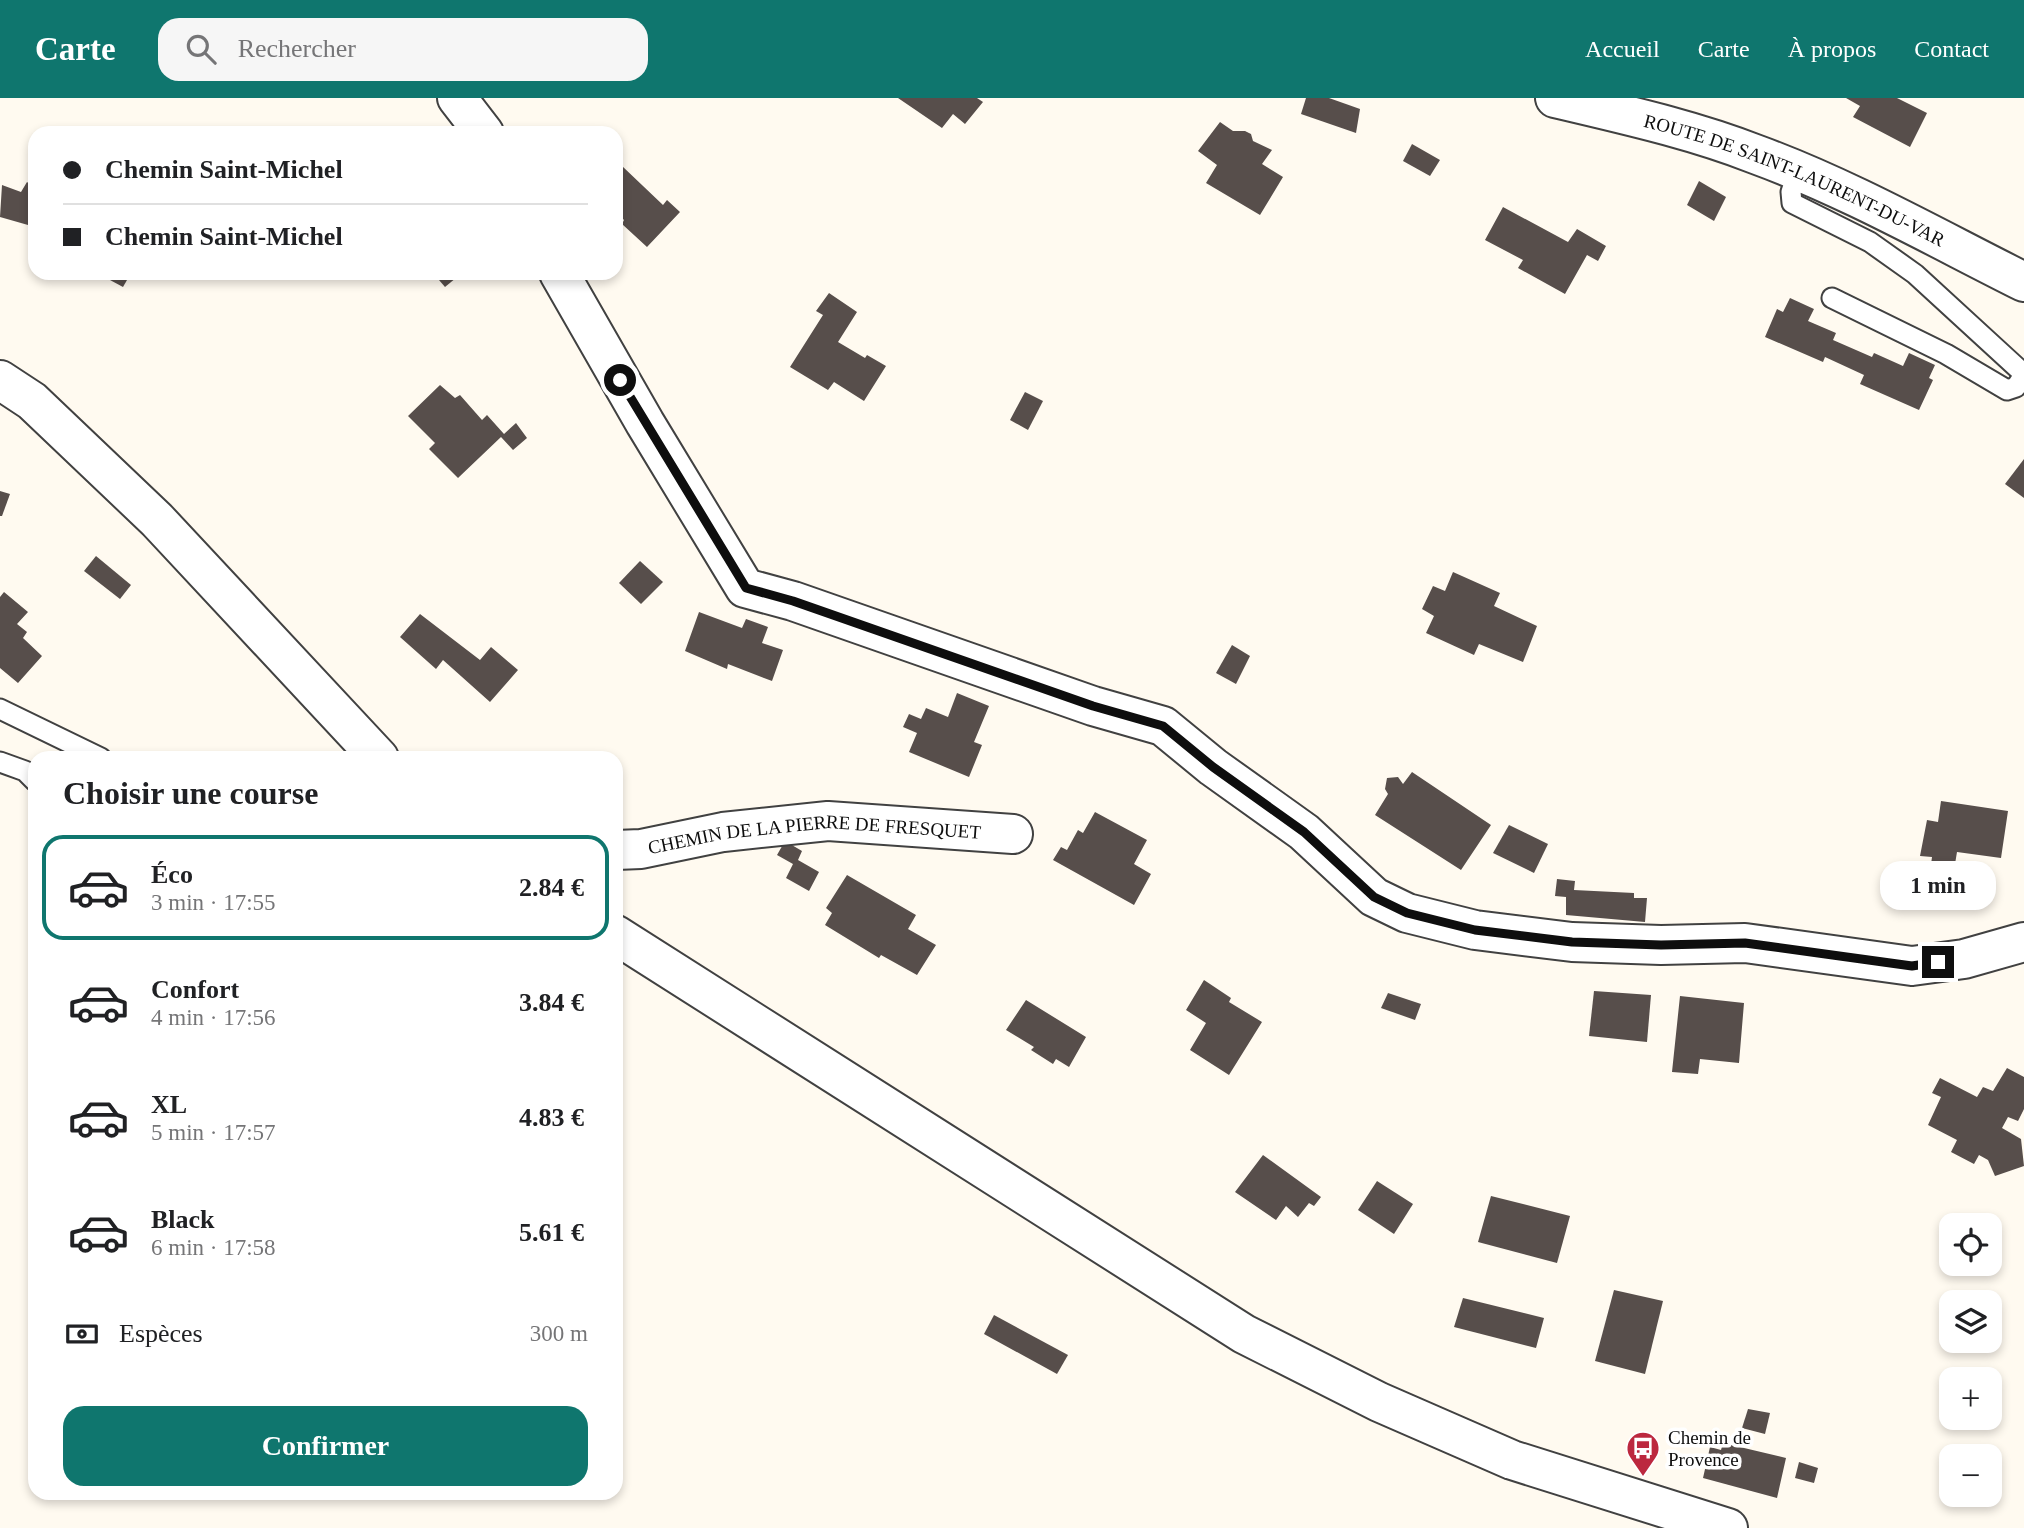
<!DOCTYPE html>
<html lang="fr">
<meta charset="utf-8">
<style>
:root{--surface:#fff;--page:#f6f6f6;--text:#202124;--muted:#757577;--line:#e0e0e0;--accent:#0f766e}
body{margin:0;font-family:"Times New Roman",serif;background:var(--page);color:var(--text);height:100vh;display:flex;flex-direction:column;font-size:26px;white-space:nowrap}
*{box-sizing:border-box;margin:0}
p{font-size:23px;color:var(--muted)}
.icon{flex:none;width:38px;height:38px;fill:none;stroke:currentColor;stroke-width:2;stroke-linecap:round;stroke-linejoin:round}
.map{position:relative;flex:1;overflow:hidden}
.details{position:absolute;left:28px;top:653px;width:595px;height:749px;display:flex;flex-direction:column;background:var(--surface);border-radius:21px;box-shadow:0 4px 10px #0003}
.details>*{flex:none}
.guide{position:absolute;left:28px;top:28px;width:595px;height:154px;border-radius:21px;box-shadow:0 4px 10px #0003;display:grid;align-content:center;height:154px;padding:0 35px;background:var(--surface)}
.controls{position:absolute;left:1939px;top:1115px;display:grid;gap:14px}
.controls a{display:grid;place-items:center;width:63px;height:63px;border-radius:14px;background:var(--surface);box-shadow:0 4px 10px #0003;font-size:35px}
.end{position:absolute;width:32px;height:32px;margin:-16px;border:9px solid #0e0e0e;background:#fff;box-shadow:0 0 0 4px #fff}
.from{border-radius:50%}
.bubble{position:absolute;height:49px;border-radius:21px;background:var(--surface);box-shadow:0 4px 10px #0003;font-size:23px;font-weight:800;line-height:49px;text-align:center}
.guide b{display:flex;align-items:center;gap:24px;height:66px;font-size:26px}
.guide b+b{border-top:2px solid var(--line)}
.guide i{width:18px;height:18px;background:var(--text)}
ul{padding:0;list-style:none}
li{display:flex;align-items:center;gap:21px;height:105px;margin:0 14px 10px;padding:0 21px;border:4px solid transparent;border-radius:21px}
li div{flex:1}
li b{display:block;font-size:26px}
li em{font-style:normal;font-weight:800}
li.on{border-color:var(--accent)}
li>.icon{width:63px;height:63px;stroke-width:1.5}
h2{padding:0 35px;font-size:32px;line-height:84px}
.pay{display:flex;align-items:center;gap:18px;height:77px;padding:0 35px;font-size:26px}
.pay p{margin-inline-start:auto}
.primary-button{display:flex;gap:14px;margin-top:auto;padding:14px 35px}
.primary-button a{flex:1;height:80px;border-radius:21px;background:var(--accent);color:#fff;font-size:28px;font-weight:800;line-height:80px;text-align:center}
header{display:flex;align-items:center;gap:42px;box-sizing:border-box;height:98px;padding:0 35px;background:var(--accent);color:#fff}
header strong{font-size:33px}
nav{display:flex;gap:38px;margin-inline-start:auto;font-size:24px}
.search{width:490px;height:63px;background:var(--page);display:flex;align-items:center;gap:18px;box-sizing:border-box;padding:0 24px;border-radius:21px;color:var(--muted);font-size:26px}
.map>svg:first-child{display:block}
</style>
<header>
<strong>Carte</strong>
<div class="search"><svg class="icon" aria-label="search" viewBox="0 0 24 24"><circle cx="10" cy="10" r="6"/><path d="M15 15l6 6"/></svg>Rechercher</div>
<nav><a>Accueil</a><a>Carte</a><a>À propos</a><a>Contact</a></nav>
</header>
<div class="map">
<svg width="2024" height="1430" viewBox="0 0 2024 1430">
<rect width="100%" height="100%" fill="#fffaf0"/>
<!-- building -->
<g fill="#574e4b">
<polygon points="898,0 977,0 983,4 965,26 953,16 942,30"/>
<polygon points="1306,0 1329,0 1360,11 1356,35 1301,16"/>
<polygon points="1846,0 1897,0 1927,15 1910,49 1853,19 1860,8"/>
<polygon points="1220,24 1233,33 1245,33 1251,36 1253,43 1272,52 1262,66 1283,79 1260,117 1206,85 1217,67 1198,53"/>
<polygon points="1412,46 1440,62 1430,78 1403,63"/>
<polygon points="622,68 663,107 667,102 680,114 647,149 622,126 624,122 616,114 616,74"/>
<polygon points="1699,83 1726,99 1714,123 1687,107"/>
<polygon points="27,84 35,90 35,129 0,119 2,87 21,94"/>
<polygon points="1503,109 1568,144 1577,131 1606,148 1598,163 1587,157 1565,196 1518,170 1523,162 1485,142"/>
<polygon points="97,175 131,175 123,189"/>
<polygon points="433,175 462,175 445,189"/>
<polygon points="829,195 857,214 838,244 865,260 867,257 886,268 864,303 834,284 828,292 790,269 823,217 816,213"/>
<polygon points="1790,200 1814,211 1808,223 1836,235 1833,242 1872,259 1874,255 1903,268 1909,255 1935,267 1929,280 1933,282 1919,312 1860,286 1864,277 1825,259 1823,264 1765,239 1777,211 1783,214"/>
<polygon points="440,287 455,300 460,297 482,322 487,317 504,336 516,325 527,340 513,352 501,339 458,380 429,351 435,345 408,318"/>
<polygon points="1025,294 1043,303 1028,332 1010,322"/>
<polygon points="2024,361 2024,400 2005,386"/>
<polygon points="0,393 10,396 2,418 0,418"/>
<polygon points="96,458 131,487 120,501 84,473"/>
<polygon points="640,463 663,484 641,506 619,485"/>
<polygon points="1453,474 1500,495 1494,508 1537,528 1523,564 1479,546 1474,557 1426,535 1434,518 1422,511 1433,488 1445,493"/>
<polygon points="4,494 28,514 17,526 27,534 23,540 42,558 18,585 0,570 0,499"/>
<polygon points="699,514 742,530 746,521 768,529 762,545 783,552 772,583 728,566 727,571 685,553"/>
<polygon points="420,516 480,562 491,549 518,572 490,604 443,562 436,571 400,539"/>
<polygon points="1232,547 1250,558 1236,586 1216,575"/>
<polygon points="957,595 989,608 974,644 982,647 969,679 909,654 917,635 903,629 909,616 921,621 926,610 948,619"/>
<polygon points="1412,674 1491,727 1461,772 1375,717 1388,696 1385,691 1387,680 1398,679 1403,686"/>
<polygon points="1941,703 2008,713 2001,760 1957,754 1953,778 1930,774 1932,759 1920,758 1927,722 1938,724"/>
<polygon points="1095,714 1147,742 1134,766 1151,776 1134,807 1053,762 1061,749 1067,752 1078,732 1083,735"/>
<polygon points="1509,727 1548,746 1534,775 1493,755"/>
<polygon points="785,743 802,753 798,762 819,774 809,793 786,780 793,766 777,757"/>
<polygon points="847,777 916,817 908,831 936,847 917,877 881,857 879,860 825,827 832,815 826,810"/>
<polygon points="1557,781 1575,783 1574,792 1634,795 1634,800 1647,800 1645,824 1566,817 1566,799 1555,798"/>
<polygon points="1204,882 1231,900 1229,904 1262,924 1229,977 1190,952 1206,925 1186,912"/>
<polygon points="1594,893 1651,897 1647,944 1589,938"/>
<polygon points="1388,895 1421,906 1415,922 1381,910"/>
<polygon points="1680,898 1744,905 1739,965 1700,961 1698,976 1672,974"/>
<polygon points="1026,902 1086,939 1069,969 1056,961 1053,966 1031,952 1034,949 1006,932"/>
<polygon points="2007,970 2024,979 2024,1011 2018,1023 2008,1019 2002,1030 2021,1041 2024,1068 1995,1078 1988,1062 1979,1057 1974,1066 1951,1054 1957,1042 1928,1027 1941,999 1932,995 1940,980 1977,999 1983,989 1993,993"/>
<polygon points="1263,1057 1321,1099 1314,1108 1309,1105 1298,1119 1286,1108 1276,1122 1235,1094"/>
<polygon points="1377,1083 1413,1106 1394,1136 1358,1112"/>
<polygon points="1491,1098 1570,1118 1557,1165 1478,1144"/>
<polygon points="1614,1192 1663,1203 1645,1276 1595,1263"/>
<polygon points="1463,1200 1544,1220 1536,1250 1454,1229"/>
<polygon points="994,1217 1068,1257 1057,1276 984,1236"/>
<polygon points="1748,1311 1770,1315 1765,1336 1742,1330"/>
<polygon points="1723,1345 1786,1360 1777,1400 1703,1380 1710,1349 1721,1352"/>
<polygon points="1799,1364 1818,1370 1814,1385 1795,1380"/>
</g>
<g fill="none" stroke-linecap="round" stroke-linejoin="round">
<defs>
<g id="service">
<polyline points="1798,73 1791,94 1792,105 1870,144 1915,176 2024,276"/>
<polyline points="1832,200 1946,256 2007,292 2016,289 2024,277"/>
<polyline points="0,611 101,660"/>
<polyline points="0,664 25,673 35,683"/>
</g>
<g id="minor">
<polyline points="457,0 484,35"/>
<polyline points="559,175 645,325 745,490 793,503 1093,608 1163,628 1213,669 1304,734 1374,799 1407,815 1475,832 1572,844 1661,847 1745,845 1912,868 1964,861 2024,844"/>
<polyline points="0,282 32,303 157,422 379,660"/>
<path id="s1" d="M 616,752 L 641,751 L 723,734 L 828,723 L 1013,736"/>
<polyline points="616,837 1244,1236 1379,1304 1512,1362 1728,1430"/>
</g>
<g id="tertiary">
<path id="s2" d="M 1555,0 C 1622,16 1691,31 1755,56 C 1848,90 1936,140 2024,184"/>
</g>
</defs>
<!-- service casing -->
<use href="#service" stroke="#414141" stroke-width="23"/>
<!-- minor casing -->
<use href="#minor" stroke="#414141" stroke-width="42"/>
<!-- tertiary casing -->
<use href="#tertiary" stroke="#414141" stroke-width="42"/>
<!-- service -->
<use href="#service" stroke="#fff" stroke-width="19"/>
<!-- minor -->
<use href="#minor" stroke="#fff" stroke-width="38"/>
<!-- tertiary -->
<use href="#tertiary" stroke="#fff" stroke-width="38"/>
</g>
<g fill="none" stroke-linecap="round" stroke-linejoin="round">
<!-- route -->
<polyline stroke="#0e0e0e" stroke-width="9" points="620,282 746,490 793,503 1093,608 1163,628 1213,669 1304,734 1374,799 1407,815 1475,832 1572,844 1661,847 1745,845 1912,868 1938,864"/>
</g>
<!-- icons -->
<defs>
<symbol id="bus-pin" viewBox="-11 -11 22 30"><path d="M0 17L-7.5 6A9.5 9.5 0 1 1 7.5 6Z" fill="#bc283f" stroke="#fff"/><path d="M-5-6H5V4H4V6H2V4H-2V6H-4V4H-5ZM-3.5-4V0h7V-4ZM-3.5 1.2v1.5H-2V1.2ZM2 1.2v1.5H3.5V1.2Z" fill="#fff"/></symbol>
</defs>
<g fill-rule="evenodd">
<use href="#bus-pin" x="1624" y="1331" width="38" height="52"/>
</g>
<g text-anchor="middle" stroke-width="7" stroke-linejoin="round" paint-order="stroke">
<!-- street labels -->
<g font-size="19" fill="#0e0e0e" stroke="#fff">
<text dy="7" stroke="none"><textPath href="#s2" startOffset="254">ROUTE DE SAINT-LAURENT-DU-VAR</textPath></text>
<text dy="7" stroke="none"><textPath href="#s1" startOffset="200">CHEMIN DE LA PIERRE DE FRESQUET</textPath></text>
</g>
<!-- poi labels -->
<g font-size="19" fill="#0e0e0e" stroke="#fff" text-anchor="start">
<text x="1668" y="1346">Chemin de<tspan x="1668" dy="22">Provence</tspan></text>
</g>
</g>
</svg>
<div class="controls">
<a><svg class="icon" aria-label="locate" viewBox="0 0 24 24"><circle cx="12" cy="12" r="6"/><path d="M12 2v4M12 18v4M2 12h4M18 12h4"/></svg></a>
<a><svg class="icon" aria-label="layers" viewBox="0 0 24 24"><path d="M12 4l9 5-9 5-9-5zM3 14l9 5 9-5"/></svg></a>
<a>+</a>
<a>−</a>
</div>
<i class="end from" style="left:620px;top:282px"></i>
<i class="end" style="left:1938px;top:864px"></i>
<div class="bubble" style="left:1880px;top:763px;width:116px">1 min</div>
<div class="guide">
<b><i class="from"></i>Chemin Saint-Michel</b>
<b><i></i>Chemin Saint-Michel</b>
</div>
<section class="details">
<h2>Choisir une course</h2>
<ul>
<li class="on"><svg class="icon" aria-label="car" viewBox="0 0 24 24"><path d="M5 17H2v-5l4-1 3-4h7l3 4 3 1v5h-3M9 17h6M6 11h13"/><circle cx="7" cy="17" r="2"/><circle cx="17" cy="17" r="2"/></svg><div><b>Éco</b><p>3 min · 17:55</p></div><em>2.84 €</em></li>
<li><svg class="icon" aria-label="car" viewBox="0 0 24 24"><path d="M5 17H2v-5l4-1 3-4h7l3 4 3 1v5h-3M9 17h6M6 11h13"/><circle cx="7" cy="17" r="2"/><circle cx="17" cy="17" r="2"/></svg><div><b>Confort</b><p>4 min · 17:56</p></div><em>3.84 €</em></li>
<li><svg class="icon" aria-label="car" viewBox="0 0 24 24"><path d="M5 17H2v-5l4-1 3-4h7l3 4 3 1v5h-3M9 17h6M6 11h13"/><circle cx="7" cy="17" r="2"/><circle cx="17" cy="17" r="2"/></svg><div><b>XL</b><p>5 min · 17:57</p></div><em>4.83 €</em></li>
<li><svg class="icon" aria-label="car" viewBox="0 0 24 24"><path d="M5 17H2v-5l4-1 3-4h7l3 4 3 1v5h-3M9 17h6M6 11h13"/><circle cx="7" cy="17" r="2"/><circle cx="17" cy="17" r="2"/></svg><div><b>Black</b><p>6 min · 17:58</p></div><em>5.61 €</em></li>
</ul>
<div class="pay"><svg class="icon" aria-label="cash" viewBox="0 0 24 24"><path d="M3 7h18v10H3z"/><circle cx="12" cy="12" r="2"/></svg>Espèces<p>300 m</p></div>
<div class="primary-button"><a>Confirmer</a></div>
</section>
</div>
